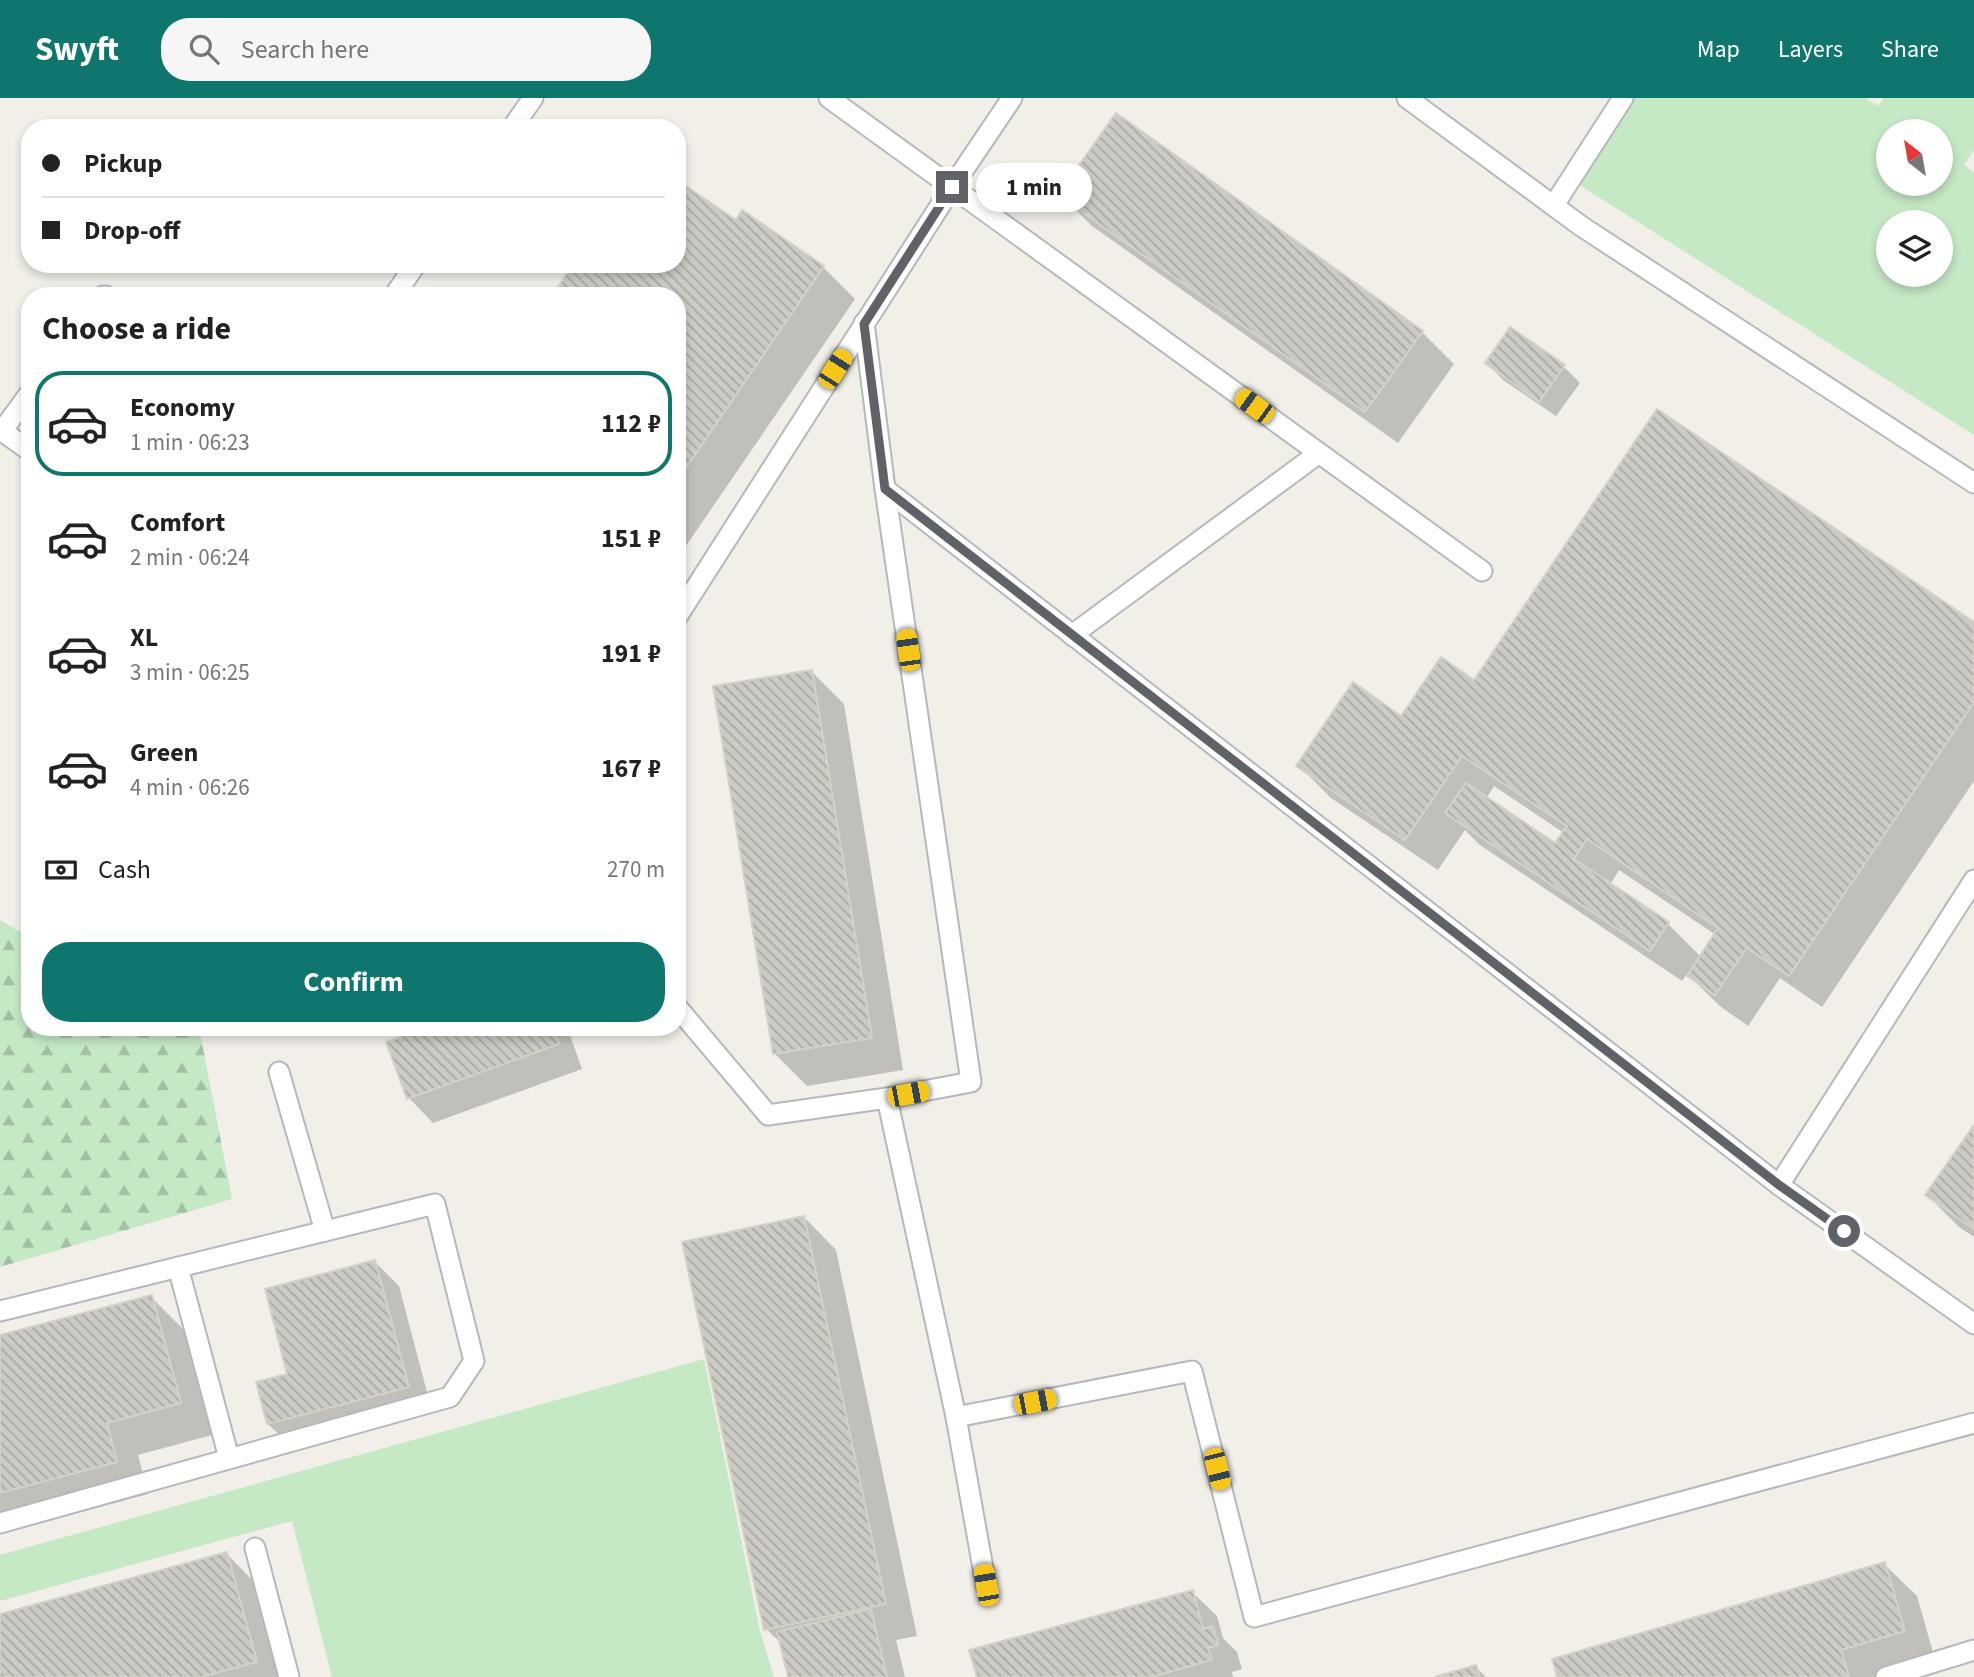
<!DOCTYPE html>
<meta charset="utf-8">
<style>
:root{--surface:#fff;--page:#f6f6f6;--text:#222;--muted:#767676;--line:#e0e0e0;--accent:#0f766e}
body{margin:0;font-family:"Source Sans 3",sans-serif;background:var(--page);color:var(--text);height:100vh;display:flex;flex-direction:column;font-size:26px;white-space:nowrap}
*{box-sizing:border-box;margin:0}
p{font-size:23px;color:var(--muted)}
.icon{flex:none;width:38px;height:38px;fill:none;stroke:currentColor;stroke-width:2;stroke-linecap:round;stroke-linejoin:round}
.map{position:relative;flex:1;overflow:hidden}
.sheet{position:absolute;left:21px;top:189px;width:665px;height:749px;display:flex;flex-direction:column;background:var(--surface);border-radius:28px;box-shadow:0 4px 10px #0003}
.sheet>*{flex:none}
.top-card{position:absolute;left:21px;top:21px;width:665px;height:154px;border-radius:28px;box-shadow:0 4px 10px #0003;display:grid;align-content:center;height:154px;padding:0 21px;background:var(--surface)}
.needle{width:46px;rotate:329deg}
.tools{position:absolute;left:1876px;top:21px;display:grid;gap:14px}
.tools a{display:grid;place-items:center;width:77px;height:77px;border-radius:50%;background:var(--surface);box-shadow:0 4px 10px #0003;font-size:35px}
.end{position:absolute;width:32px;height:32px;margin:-16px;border:9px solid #5f6368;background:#fff;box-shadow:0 0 0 4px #fff}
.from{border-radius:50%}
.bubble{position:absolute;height:49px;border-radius:24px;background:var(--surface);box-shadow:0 4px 10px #0003;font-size:23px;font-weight:700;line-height:49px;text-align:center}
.car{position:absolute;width:21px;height:42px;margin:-21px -10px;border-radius:9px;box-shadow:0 0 5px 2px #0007;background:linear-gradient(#f5c518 24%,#345 0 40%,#f5c518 0 76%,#345 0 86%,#f5c518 0)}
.top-card b{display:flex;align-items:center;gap:24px;height:66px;font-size:26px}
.top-card b+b{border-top:2px solid var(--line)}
.top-card i{width:18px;height:18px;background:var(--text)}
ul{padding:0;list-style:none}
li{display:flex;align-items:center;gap:21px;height:105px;margin:0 14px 10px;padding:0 7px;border:4px solid transparent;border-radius:28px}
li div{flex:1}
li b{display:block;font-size:26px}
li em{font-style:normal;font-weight:700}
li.on{border-color:var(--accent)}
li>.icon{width:63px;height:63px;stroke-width:1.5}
h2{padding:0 21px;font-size:32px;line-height:84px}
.pay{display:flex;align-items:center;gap:18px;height:77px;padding:0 21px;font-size:26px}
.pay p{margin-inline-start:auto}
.cta{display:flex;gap:14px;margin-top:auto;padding:14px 21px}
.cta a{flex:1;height:80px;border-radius:28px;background:var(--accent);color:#fff;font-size:28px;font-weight:700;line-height:80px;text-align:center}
header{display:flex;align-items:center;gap:42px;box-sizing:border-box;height:98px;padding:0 35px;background:var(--accent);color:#fff}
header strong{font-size:33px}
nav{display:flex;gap:38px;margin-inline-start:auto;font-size:24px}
.search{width:490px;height:63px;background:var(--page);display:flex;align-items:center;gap:18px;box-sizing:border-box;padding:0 24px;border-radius:28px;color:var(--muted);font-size:26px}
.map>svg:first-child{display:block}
</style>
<header>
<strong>Swyft</strong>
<div class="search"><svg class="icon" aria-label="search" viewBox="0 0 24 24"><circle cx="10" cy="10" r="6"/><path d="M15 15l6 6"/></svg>Search here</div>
<nav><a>Map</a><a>Layers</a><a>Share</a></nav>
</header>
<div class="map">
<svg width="1974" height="1579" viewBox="0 0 1974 1579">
<defs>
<pattern id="forest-firs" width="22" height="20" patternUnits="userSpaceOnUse" patternTransform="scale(1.75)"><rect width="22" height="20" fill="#c5e8c5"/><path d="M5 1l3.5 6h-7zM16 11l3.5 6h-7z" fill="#a3c0a4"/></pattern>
<pattern id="building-back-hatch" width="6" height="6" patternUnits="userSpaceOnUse" patternTransform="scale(1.75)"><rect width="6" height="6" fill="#cccac5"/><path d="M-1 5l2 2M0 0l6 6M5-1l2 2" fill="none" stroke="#a9a8a4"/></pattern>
</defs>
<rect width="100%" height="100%" fill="#f1efe8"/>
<!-- grass -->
<g fill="#c5e8c5" fill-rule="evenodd">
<path d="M 1625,0 L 1866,0 L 1878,8 L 1884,0 L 1974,0 L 1974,52 L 1964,67 L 1974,74 L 1974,337 L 1578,86 ZM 1888,33 L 1941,33 L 1941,86 L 1888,86 ZM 1888,124 L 1941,124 L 1941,177 L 1888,177 Z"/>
<polygon points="704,1261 760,1533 774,1579 332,1579 292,1423 0,1503 0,1457"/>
</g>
<!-- forest -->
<polygon fill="url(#forest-firs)" points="0,822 30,840 30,929 199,929 232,1101 0,1169"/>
<!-- shadow -->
<g fill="#0003" fill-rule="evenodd">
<polygon points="1060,96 1422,234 1454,266 1398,345 1092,128"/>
<polygon points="677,166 823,169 855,201 677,461"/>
<polygon points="1487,265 1564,269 1580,285 1556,318 1503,282"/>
<path d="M 1974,526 L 1974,683 L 1822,909 L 1780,880 L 1748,928 L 1721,909 L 1687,876 L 1682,883 L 1480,747 L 1465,732 L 1438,772 L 1331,700 L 1299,668 L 1475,584 ZM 1494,688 L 1564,735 L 1556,747 L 1486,701 ZM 1619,772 L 1716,837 L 1701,859 L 1668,826 L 1610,787 Z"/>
<polygon points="812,574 844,606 903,972 807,988 774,955"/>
<polygon points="432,929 567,929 582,971 433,1025 409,1000"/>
<polygon points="1974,1030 1974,1139 1959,1129 1927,1097"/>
<polygon points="804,1119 836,1152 917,1538 896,1542 905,1579 790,1579 782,1546 766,1531"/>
<polygon points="375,1164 399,1188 432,1313 293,1350 268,1326 289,1277"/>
<polygon points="151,1199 183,1231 212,1337 138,1357 148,1396 0,1436 0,1239"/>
<polygon points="227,1456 259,1489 283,1579 0,1579 0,1518"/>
<polygon points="1884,1466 1917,1498 1936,1565 1889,1579 1559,1579"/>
<polygon points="1192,1494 1217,1518 1223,1540 1237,1554 1242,1571 1232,1574 1233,1579 978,1579"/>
<polygon points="1476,1569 1486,1579 1441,1579"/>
</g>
<!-- building -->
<g fill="url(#building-back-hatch)" stroke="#d6d1c6" stroke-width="2">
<polygon points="1116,15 1423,233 1365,314 1058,97"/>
<polygon points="677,82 736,122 742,112 824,168 677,383 677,198 552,198 573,166 677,166"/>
<polygon points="1510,229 1565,267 1539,304 1485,265"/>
<polygon points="1657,311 1974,524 1974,604 1789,878 1747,850 1715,897 1687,878 1718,830 1587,741 1574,761 1669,824 1650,853 1445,715 1466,685 1555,745 1567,728 1462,658 1405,742 1296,668 1353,584 1401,618 1441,559 1474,582"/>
<polygon points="812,572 872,940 773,956 713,588"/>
<polygon points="427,929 553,929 559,946 407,1001 386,944"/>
<polygon points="1974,1027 1974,1131 1925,1097"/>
<polygon points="804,1118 886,1506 764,1532 682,1144"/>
<polygon points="375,1162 409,1289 267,1326 256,1284 287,1276 265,1191"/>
<polygon points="152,1197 181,1305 107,1325 117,1364 0,1395 0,1237"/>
<polygon points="227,1454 257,1564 201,1579 0,1579 0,1516"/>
<polygon points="1885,1464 1905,1533 1841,1552 1849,1579 1557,1579 1552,1561"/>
<polygon points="1193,1492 1203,1531 1213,1528 1218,1547 1208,1550 1212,1562 1151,1579 977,1579 969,1552"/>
<polygon points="871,1511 887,1579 788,1579 777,1534"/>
<polygon points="1476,1567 1480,1579 1435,1579"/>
</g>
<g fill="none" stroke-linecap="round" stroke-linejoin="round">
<defs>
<g id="service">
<polyline points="829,0 1482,473"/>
<polyline points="1407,0 1581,128 1974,385"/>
<polyline points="512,30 533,0"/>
<polyline points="1554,107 1623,0"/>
<polyline points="103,198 106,198"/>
<polyline points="394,198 416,166"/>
<polyline points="30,295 2,333 30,353"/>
<polyline points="885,391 1779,1087"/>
<polyline points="677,519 952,89 1012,0"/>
<polyline points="1072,537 1319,355"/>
<polyline points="1974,782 1779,1087 1974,1226"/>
<polyline points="677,909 768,1017 887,1000 971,984 885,391 864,225"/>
<polyline points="279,974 325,1133"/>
<polyline points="887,1000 956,1319 986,1487"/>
<polyline points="178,1169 229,1360"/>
<polyline points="0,1213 435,1106 474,1263 450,1299 0,1425"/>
<polyline points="956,1319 1192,1273 1254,1519 1974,1325"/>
<polyline points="255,1450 289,1579"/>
<polyline points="1886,1579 1974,1552"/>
</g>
</defs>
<!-- service casing -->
<use href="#service" stroke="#b5b8bc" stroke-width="23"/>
<!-- service -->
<use href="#service" stroke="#fff" stroke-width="19"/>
</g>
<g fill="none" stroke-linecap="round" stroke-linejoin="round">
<!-- route -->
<polyline stroke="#5f6368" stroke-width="9" points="952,89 864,226 885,391 1779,1087 1844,1133"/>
</g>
</svg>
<div class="tools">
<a><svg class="needle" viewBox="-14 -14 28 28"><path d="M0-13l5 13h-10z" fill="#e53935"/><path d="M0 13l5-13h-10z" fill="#767676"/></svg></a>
<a><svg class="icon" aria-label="layers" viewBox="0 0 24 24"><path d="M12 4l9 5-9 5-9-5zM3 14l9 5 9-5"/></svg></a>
</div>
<i class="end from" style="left:1844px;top:1133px"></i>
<i class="end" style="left:952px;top:89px"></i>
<div class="bubble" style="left:976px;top:65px;width:116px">1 min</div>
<i class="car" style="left:835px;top:271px;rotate:32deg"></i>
<i class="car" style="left:1254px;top:308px;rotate:306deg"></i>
<i class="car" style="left:908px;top:552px;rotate:352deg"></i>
<i class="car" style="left:908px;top:996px;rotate:79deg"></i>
<i class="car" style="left:1035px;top:1304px;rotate:79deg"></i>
<i class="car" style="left:1217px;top:1371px;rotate:166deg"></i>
<i class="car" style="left:986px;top:1487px;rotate:350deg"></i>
<div class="top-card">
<b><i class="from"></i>Pickup</b>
<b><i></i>Drop-off</b>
</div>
<section class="sheet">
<h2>Choose a ride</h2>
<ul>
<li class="on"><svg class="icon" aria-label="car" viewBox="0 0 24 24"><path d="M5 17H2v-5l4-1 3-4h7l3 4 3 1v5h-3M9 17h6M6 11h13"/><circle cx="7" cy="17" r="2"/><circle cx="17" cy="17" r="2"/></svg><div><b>Economy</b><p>1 min · 06:23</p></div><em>112 ₽</em></li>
<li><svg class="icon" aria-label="car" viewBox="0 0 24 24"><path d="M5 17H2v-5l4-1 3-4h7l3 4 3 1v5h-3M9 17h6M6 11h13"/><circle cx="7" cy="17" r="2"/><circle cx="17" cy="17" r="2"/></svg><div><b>Comfort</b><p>2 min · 06:24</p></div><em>151 ₽</em></li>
<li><svg class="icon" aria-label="car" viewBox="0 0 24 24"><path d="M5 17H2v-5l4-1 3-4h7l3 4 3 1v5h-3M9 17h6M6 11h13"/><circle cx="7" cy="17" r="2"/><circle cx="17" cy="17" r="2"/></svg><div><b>XL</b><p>3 min · 06:25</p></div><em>191 ₽</em></li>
<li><svg class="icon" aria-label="car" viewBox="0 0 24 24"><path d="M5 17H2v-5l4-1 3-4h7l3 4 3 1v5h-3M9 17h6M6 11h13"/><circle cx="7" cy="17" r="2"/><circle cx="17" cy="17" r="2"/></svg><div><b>Green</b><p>4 min · 06:26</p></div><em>167 ₽</em></li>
</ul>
<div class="pay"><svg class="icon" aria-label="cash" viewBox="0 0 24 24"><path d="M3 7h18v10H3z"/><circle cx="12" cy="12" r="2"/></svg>Cash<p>270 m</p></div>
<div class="cta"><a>Confirm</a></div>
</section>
</div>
